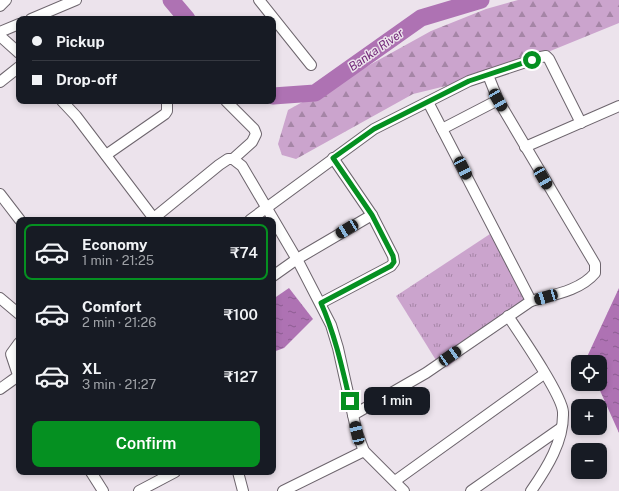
<!DOCTYPE html>
<meta charset="utf-8">
<style>
:root{--surface:#171b24;--page:#242831;--text:#f1f3f6;--muted:#9ea1a6;--line:#363941;--accent:#059021}
body{margin:0;font-family:"Public Sans",sans-serif;background:var(--page);color:var(--text);height:100vh;display:flex;flex-direction:column;font-size:15px;white-space:nowrap}
*{box-sizing:border-box;margin:0}
p{font-size:13px;color:var(--muted)}
.icon{flex:none;width:22px;height:22px;fill:none;stroke:currentColor;stroke-width:2;stroke-linecap:round;stroke-linejoin:round}
.map{position:relative;flex:1;overflow:hidden}
.side{position:absolute;left:16px;top:217px;width:260px;height:258px;display:flex;flex-direction:column;background:var(--surface);border-radius:8px;box-shadow:0 2px 6px #0003}
.side>*{flex:none}
.hud{position:absolute;left:16px;top:16px;width:260px;height:88px;border-radius:8px;box-shadow:0 2px 6px #0003;display:grid;align-content:center;height:88px;padding:0 16px;background:var(--surface)}
.tools{position:absolute;left:571px;top:355px;display:grid;gap:8px}
.tools a{display:grid;place-items:center;width:36px;height:36px;border-radius:8px;background:var(--surface);box-shadow:0 2px 6px #0003;font-size:20px}
.end{position:absolute;width:18px;height:18px;margin:-9px;border:5px solid #059021;background:#fff;box-shadow:0 0 0 2px #fff}
.from{border-radius:50%}
.bubble{position:absolute;height:28px;border-radius:8px;background:var(--surface);box-shadow:0 2px 6px #0003;font-size:13px;font-weight:600;line-height:28px;text-align:center}
.car{position:absolute;width:12px;height:24px;margin:-12px -6px;border-radius:5px;box-shadow:0 0 3px 1px #0007;background:linear-gradient(#222 24%,#8ab4d8 0 40%,#222 0 76%,#8ab4d8 0 86%,#222 0)}
.hud b{display:flex;align-items:center;gap:14px;height:38px;font-size:15px}
.hud b+b{border-top:1px solid var(--line)}
.hud i{width:10px;height:10px;background:var(--text)}
ul{padding:7px 0 0;list-style:none}
li{display:flex;align-items:center;gap:12px;height:56px;margin:0 8px 6px;padding:0 8px;border:2px solid transparent;border-radius:8px}
li div{flex:1}
li b{display:block;font-size:15px}
li em{font-style:normal;font-weight:600}
li.current{border-color:var(--accent)}
li>.icon{width:36px;height:36px;stroke-width:1.5}
.action{display:flex;gap:8px;margin-top:auto;padding:8px 16px}
.action a{flex:1;height:46px;border-radius:8px;background:var(--accent);color:#fff;font-size:16px;font-weight:600;line-height:46px;text-align:center}
.map>svg:first-child{display:block}
</style>
<div class="map">
<svg width="619" height="491" viewBox="0 0 619 491">
<defs>
<pattern id="forest-firs" width="22" height="20" patternUnits="userSpaceOnUse"><rect width="22" height="20" fill="#cba4cd"/><path d="M5 1l3.5 6h-7zM16 11l3.5 6h-7z" fill="#a585a6"/></pattern>
<pattern id="park-tufts" width="24" height="20" patternUnits="userSpaceOnUse"><rect width="24" height="20" fill="#cba4cd"/><path d="M3 7l-1-3M5 7V3M7 7l1-3M15 17l-1-3M17 17v-4M19 17l1-3" fill="none" stroke="#a585a6"/></pattern>
<pattern id="water-ripples" width="26" height="14" patternUnits="userSpaceOnUse"><rect width="26" height="14" fill="#ae72b3"/><path d="M2 4q2-2 4 0t4 0M15 11q2-2 4 0t4 0" fill="none" stroke="#8d5d92"/></pattern>
</defs>
<rect width="100%" height="100%" fill="#ece3ec"/>
<!-- forest -->
<polygon fill="url(#forest-firs)" points="518,0 619,0 619,23 462,87 450,85 413,94 296,159 282,155 278,144 288,110 431,31 486,9"/>
<!-- park -->
<polygon fill="url(#park-tufts)" points="490,234 531,301 447,367 439,365 396,296"/>
<!-- water -->
<g fill="url(#water-ripples)">
<polygon points="289,288 313,319 284,348 273,352 273,299"/>
<polygon points="619,288 619,433 597,384 600,384 600,362 587,362 586,359"/>
</g>
<g fill="none" stroke-linecap="round" stroke-linejoin="round">
<!-- river -->
<g stroke="#ae72b3" stroke-width="17">
<polyline points="171,0 187,19"/>
<polyline points="273,96 315,93 421,18 481,0"/>
</g>
<defs>
<g id="minor">
<polyline points="259,0 311,65"/>
<polyline points="0,6 6,0"/>
<polyline points="31,19 76,0"/>
<polyline points="0,32 19,24"/>
<polyline points="0,36 19,53"/>
<path d="M 488,75 L 498,100 L 595,264 L 595,273 C 580,291 552,295 531,301"/>
<polyline points="0,82 19,67"/>
<polyline points="62,101 76,116 155,220"/>
<polyline points="226,101 254,129 256,134 252,142 233,159"/>
<polyline points="442,129 498,100"/>
<polyline points="525,147 619,106"/>
<polyline points="106,155 165,114 167,111 167,101"/>
<polyline points="0,194 20,220"/>
<polyline points="154,218 219,165 228,159 233,159 242,166 299,263 331,325 338,348 357,433 364,451 404,491"/>
<polyline points="250,220 374,129 469,81 541,57 546,56 549,59 581,123"/>
<polyline points="273,276 297,259 372,215"/>
<polyline points="0,298 19,314"/>
<polyline points="321,303 391,266 394,262 393,256 372,215 333,158"/>
<path d="M 508,316 C 520,334 562,395 563,412 C 564,441 547,468 531,491"/>
<polyline points="19,343 11,354 19,378"/>
<polyline points="0,389 14,379 19,378"/>
<polyline points="353,415 426,373 531,301 428,102"/>
<polyline points="91,472 103,491"/>
<polyline points="238,472 243,491"/>
<polyline points="395,481 544,374"/>
<polyline points="139,491 175,472"/>
<polyline points="283,491 364,451"/>
<polyline points="471,491 561,428"/>
</g>
</defs>
<!-- minor casing -->
<use href="#minor" stroke="#6d656d" stroke-width="12"/>
<!-- minor -->
<use href="#minor" stroke="#fff" stroke-width="10"/>
</g>
<g fill="none" stroke-linecap="round" stroke-linejoin="round">
<!-- route -->
<path stroke="#059021" stroke-width="5" d="M 350,401 C 342,367 335,335 321,303 L 391,266 L 394,262 L 393,256 L 372,215 L 333,158 L 374,129 L 469,81 L 532,60"/>
</g>
<g text-anchor="middle" stroke-width="3" stroke-linejoin="round" paint-order="stroke">
<!-- water labels -->
<g font-size="12" font-style="italic" fill="#712778" stroke="#ece3ec">
<text transform="translate(376 50) rotate(-35)" y="4">Banka River</text>
</g>
</g>
</svg>
<div class="tools">
<a><svg class="icon" aria-label="locate" viewBox="0 0 24 24"><circle cx="12" cy="12" r="6"/><path d="M12 2v4M12 18v4M2 12h4M18 12h4"/></svg></a>
<a>+</a>
<a>−</a>
</div>
<i class="end from" style="left:532px;top:60px"></i>
<i class="end" style="left:350px;top:401px"></i>
<div class="bubble" style="left:364px;top:387px;width:66px">1 min</div>
<i class="car" style="left:498px;top:100px;rotate:150deg"></i>
<i class="car" style="left:463px;top:168px;rotate:153deg"></i>
<i class="car" style="left:543px;top:178px;rotate:150deg"></i>
<i class="car" style="left:347px;top:229px;rotate:239deg"></i>
<i class="car" style="left:546px;top:297px;rotate:253deg"></i>
<i class="car" style="left:450px;top:356px;rotate:56deg"></i>
<i class="car" style="left:357px;top:433px;rotate:347deg"></i>
<div class="hud">
<b><i class="from"></i>Pickup</b>
<b><i></i>Drop-off</b>
</div>
<section class="side">
<ul>
<li class="current"><svg class="icon" aria-label="car" viewBox="0 0 24 24"><path d="M5 17H2v-5l4-1 3-4h7l3 4 3 1v5h-3M9 17h6M6 11h13"/><circle cx="7" cy="17" r="2"/><circle cx="17" cy="17" r="2"/></svg><div><b>Economy</b><p>1 min · 21:25</p></div><em>₹74</em></li>
<li><svg class="icon" aria-label="car" viewBox="0 0 24 24"><path d="M5 17H2v-5l4-1 3-4h7l3 4 3 1v5h-3M9 17h6M6 11h13"/><circle cx="7" cy="17" r="2"/><circle cx="17" cy="17" r="2"/></svg><div><b>Comfort</b><p>2 min · 21:26</p></div><em>₹100</em></li>
<li><svg class="icon" aria-label="car" viewBox="0 0 24 24"><path d="M5 17H2v-5l4-1 3-4h7l3 4 3 1v5h-3M9 17h6M6 11h13"/><circle cx="7" cy="17" r="2"/><circle cx="17" cy="17" r="2"/></svg><div><b>XL</b><p>3 min · 21:27</p></div><em>₹127</em></li>
</ul>
<div class="action"><a>Confirm</a></div>
</section>
</div>
